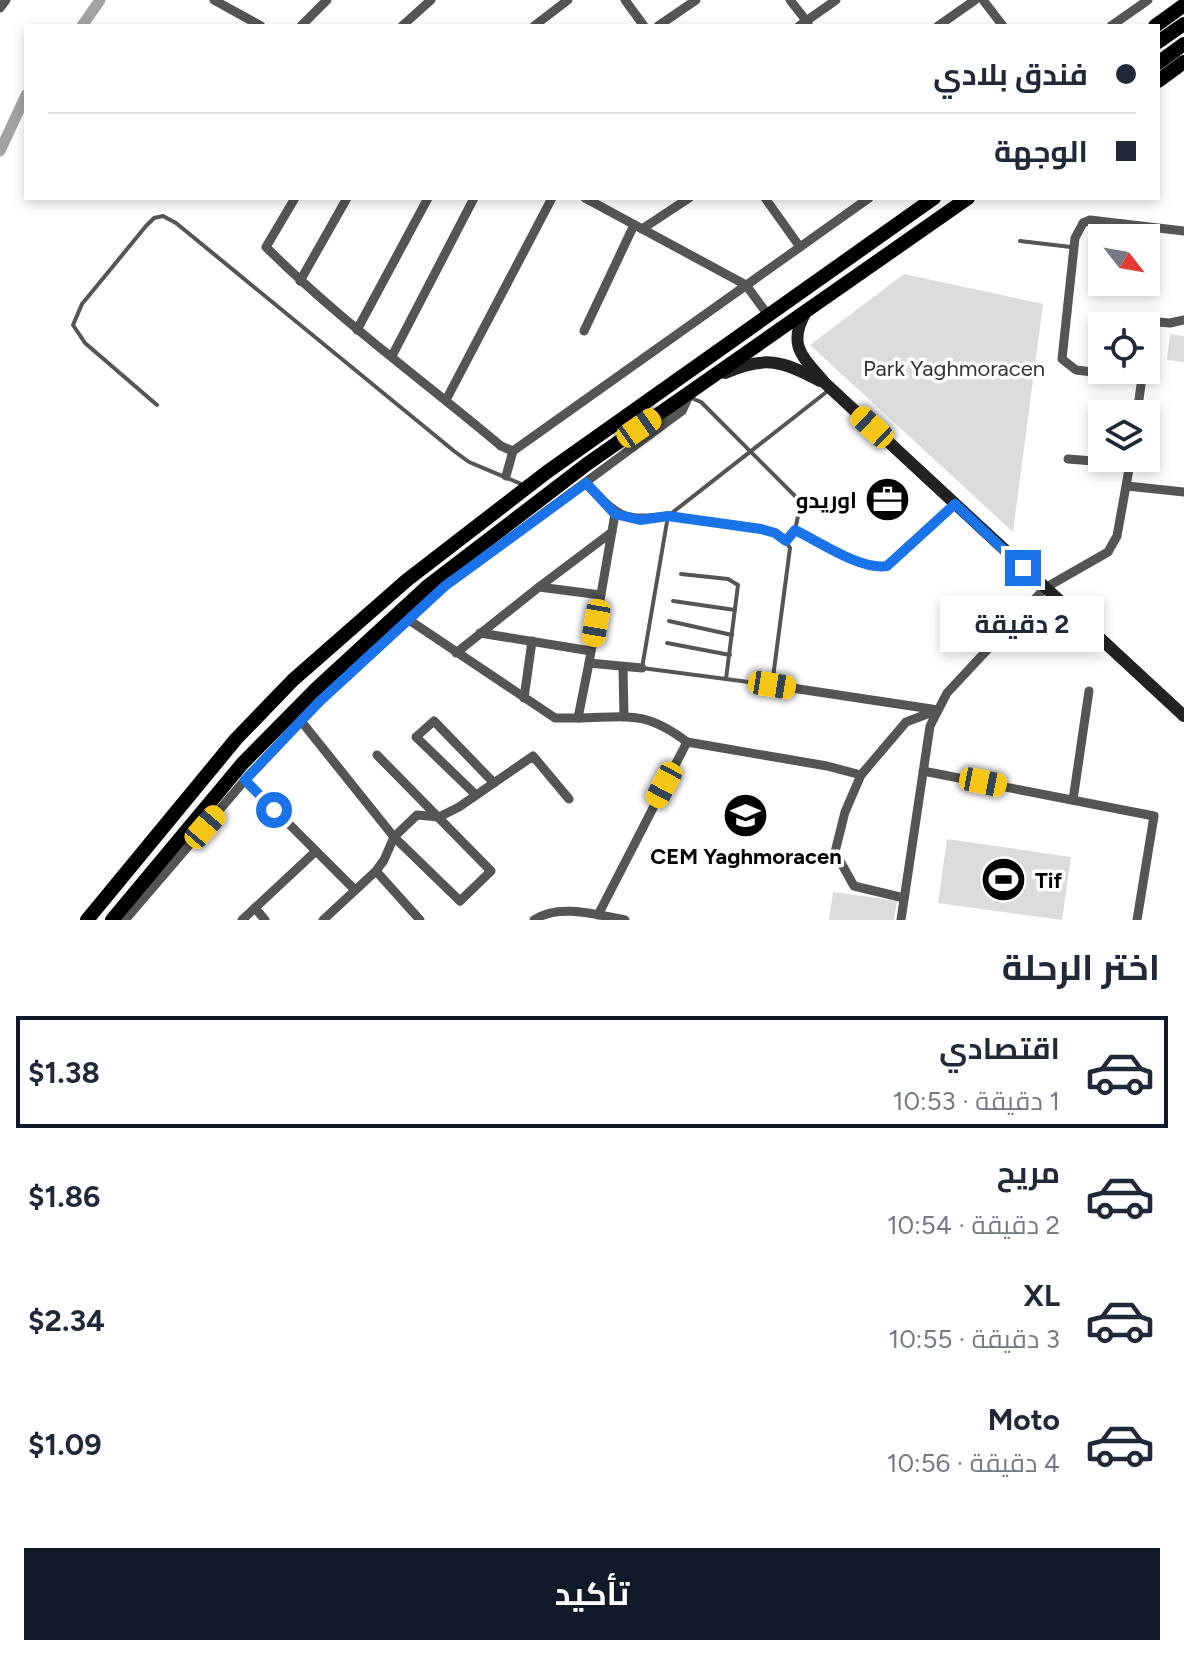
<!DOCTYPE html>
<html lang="ar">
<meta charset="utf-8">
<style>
:root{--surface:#fff;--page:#f2f2f3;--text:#1f2937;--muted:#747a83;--line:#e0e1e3;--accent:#111827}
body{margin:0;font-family:Figtree,Cairo,sans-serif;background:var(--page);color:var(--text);direction:rtl;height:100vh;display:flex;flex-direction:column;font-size:30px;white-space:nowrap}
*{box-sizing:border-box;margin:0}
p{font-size:26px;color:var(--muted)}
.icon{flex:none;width:44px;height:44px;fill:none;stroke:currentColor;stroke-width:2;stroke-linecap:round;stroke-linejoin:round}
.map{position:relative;height:920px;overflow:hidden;direction:ltr}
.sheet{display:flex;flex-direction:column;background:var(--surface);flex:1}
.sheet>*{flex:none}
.hud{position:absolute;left:24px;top:24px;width:1136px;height:176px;border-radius:0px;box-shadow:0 4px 12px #0003;direction:rtl;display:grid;align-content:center;height:176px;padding:0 24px;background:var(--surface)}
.needle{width:52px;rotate:121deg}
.buttons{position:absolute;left:1088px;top:224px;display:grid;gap:16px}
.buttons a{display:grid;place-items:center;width:72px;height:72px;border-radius:0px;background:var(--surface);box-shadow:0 4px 12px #0003;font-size:40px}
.end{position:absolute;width:36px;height:36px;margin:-18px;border:10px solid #1a73e8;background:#fff;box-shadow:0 0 0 4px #fff}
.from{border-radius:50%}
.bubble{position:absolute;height:56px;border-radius:0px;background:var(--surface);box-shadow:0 4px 12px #0003;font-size:26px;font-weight:700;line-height:56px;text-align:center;direction:rtl}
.car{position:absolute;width:24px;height:48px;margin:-24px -12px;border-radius:10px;box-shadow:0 0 6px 2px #0007;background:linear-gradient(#f5c518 24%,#345 0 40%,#f5c518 0 76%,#345 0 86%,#f5c518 0)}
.hud b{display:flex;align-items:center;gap:28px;height:76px;font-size:30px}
.hud b+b{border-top:2px solid var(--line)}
.hud i{width:20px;height:20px;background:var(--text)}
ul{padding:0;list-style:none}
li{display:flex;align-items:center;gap:24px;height:112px;margin:0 16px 12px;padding:0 8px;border:4px solid transparent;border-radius:0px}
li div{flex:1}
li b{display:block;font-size:30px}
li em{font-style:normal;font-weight:700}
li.active{border-color:var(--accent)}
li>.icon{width:72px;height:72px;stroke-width:1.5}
h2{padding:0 24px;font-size:36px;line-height:96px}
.cta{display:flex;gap:16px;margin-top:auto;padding:16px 24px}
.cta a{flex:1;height:92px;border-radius:0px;background:var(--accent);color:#fff;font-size:32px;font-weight:700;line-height:92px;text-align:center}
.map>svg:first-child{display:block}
</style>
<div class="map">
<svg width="1184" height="920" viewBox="0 0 1184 920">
<rect width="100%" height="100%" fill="#fff"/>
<!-- green -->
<g fill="#dcdcdc">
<polygon points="904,274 1043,304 1013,532 810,345"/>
<polygon points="1170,334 1184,336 1184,362 1167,360"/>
<polygon points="947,839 1071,857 1062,920 938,903"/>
<polygon points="833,892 897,901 894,920 829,920"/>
</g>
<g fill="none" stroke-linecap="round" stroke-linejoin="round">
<!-- canal -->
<g stroke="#a3a3a3" stroke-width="11">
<polyline points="82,26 100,0"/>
<polyline points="0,151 26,95"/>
</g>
<!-- service -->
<g stroke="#555" stroke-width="4">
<polyline points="1020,241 1071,247"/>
<polyline points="689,397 701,402 801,502 795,530 786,541"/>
<polyline points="157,405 85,343 73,325 82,304 146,226 154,218 163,216 176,223 454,451 469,462 526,486"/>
<path d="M 671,516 L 761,529 C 774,533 783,536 790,548 L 772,685 L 642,668 L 668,516 L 829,390"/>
<polyline points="795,530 875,568 887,566 952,506"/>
<polyline points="681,574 728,579 738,585 726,679"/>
<polyline points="673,601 735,610"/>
<polyline points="669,621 732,635"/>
<polyline points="667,643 730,655"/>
</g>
<!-- minor -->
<g stroke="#555" stroke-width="9">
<polyline points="214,0 261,26"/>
<polyline points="625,0 644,26"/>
<polyline points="790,0 808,23"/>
<polyline points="983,0 1003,26"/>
<polyline points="0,8 6,0"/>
<polyline points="301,26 327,0"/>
<polyline points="402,26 431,0"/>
<polyline points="534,26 568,0"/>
<polyline points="658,26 696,0"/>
<polyline points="799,26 836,0"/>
<polyline points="938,26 975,0"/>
<polyline points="1111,26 1148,0"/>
<path d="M 295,198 L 266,247 C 339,320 423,380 501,446 L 513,451 L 869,198"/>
<polyline points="585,198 746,285 768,315"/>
<polyline points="765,198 800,247"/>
<polyline points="642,229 689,198"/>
<polyline points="300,281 347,198"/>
<polyline points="357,330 428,198"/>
<polyline points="584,331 634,225"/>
<polyline points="1146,354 1149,338 1158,322 1170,323 1184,320"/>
<polyline points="392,356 474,198"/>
<polyline points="1142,378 1076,370 1062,359 1075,238 1083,223 1090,220 1184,231"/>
<polyline points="446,400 552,198"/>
<polyline points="1137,414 1143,370"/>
<polyline points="1068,459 1130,464"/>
<polyline points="506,476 513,451"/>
<path d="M 586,483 C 618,516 621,522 668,516"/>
<polyline points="1127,486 1184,492"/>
<polyline points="615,514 589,663 642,668"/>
<polyline points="539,587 612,532"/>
<polyline points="409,620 555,718 578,718 589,663"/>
<polyline points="480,633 591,651"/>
<polyline points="456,653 539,587 601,595"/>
<polyline points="623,668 624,717"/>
<polyline points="772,685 938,710 906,722 861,775 845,812 835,852 854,886 904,898"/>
<polyline points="524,698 532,641"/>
<path d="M 578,718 C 629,717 644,710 687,742"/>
<polyline points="301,721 394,837 460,901 491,871 377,755"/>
<polyline points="923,771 1154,816 1137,920"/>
<polyline points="245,780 354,889"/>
<polyline points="476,795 416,737 434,721 494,783"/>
<polyline points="1073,800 1089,691"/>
<polyline points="376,871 420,920"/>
<polyline points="255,908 265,920"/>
<polyline points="598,915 687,742 827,766 861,775"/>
<polyline points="125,920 245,780 319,702 445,586 682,411 690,394"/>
<polyline points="242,920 316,851"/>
<polyline points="323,920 376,871 384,860 394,837 417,815 439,817 459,807 533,756 569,799"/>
<path d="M 534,920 C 558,903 598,915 625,920"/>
<polyline points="901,920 930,726 947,693 1045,588 1108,552 1117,536 1131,458"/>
</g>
<!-- secondary -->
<g stroke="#222" stroke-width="12">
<path d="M 806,312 C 786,346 804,358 826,384 L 1184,716"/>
<path d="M 725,373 C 765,355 783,361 820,381"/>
</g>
<!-- trunk -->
<g stroke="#000" stroke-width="14">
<polyline points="1155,26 1184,5"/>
<polyline points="1158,42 1184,24"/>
<polyline points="1158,63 1184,44"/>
<polyline points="1158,81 1184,62"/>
<polyline points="87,920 236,739 293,680 407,580 547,472 934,198"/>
<polyline points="112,920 242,764 316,689 429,585 587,464 968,198"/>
</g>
</g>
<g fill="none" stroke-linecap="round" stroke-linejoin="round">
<!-- route -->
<path stroke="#1a73e8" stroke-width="10" d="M 274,810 L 245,780 L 319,702 L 445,586 L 586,483 L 615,514 L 640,520 L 668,516 L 761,529 L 775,533 L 786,541 L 795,530 C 820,542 860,570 887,566 L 955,504 L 1023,568"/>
</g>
<!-- icons -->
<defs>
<symbol id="office-disc" viewBox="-11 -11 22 22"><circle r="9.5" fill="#000" stroke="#fff"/><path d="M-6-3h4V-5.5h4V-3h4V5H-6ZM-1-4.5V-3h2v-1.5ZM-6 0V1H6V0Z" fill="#fff"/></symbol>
<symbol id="school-disc" viewBox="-11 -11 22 22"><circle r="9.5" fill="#000" stroke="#fff"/><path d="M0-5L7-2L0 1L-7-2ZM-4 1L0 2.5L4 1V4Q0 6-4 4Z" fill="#fff"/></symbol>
<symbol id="stadium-disc" viewBox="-11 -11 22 22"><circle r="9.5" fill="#000" stroke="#fff"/><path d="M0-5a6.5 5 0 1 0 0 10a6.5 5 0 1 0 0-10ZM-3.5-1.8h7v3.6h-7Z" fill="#fff"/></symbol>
</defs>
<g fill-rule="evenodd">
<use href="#office-disc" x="862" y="474" width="51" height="51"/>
<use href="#school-disc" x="720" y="790" width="51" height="51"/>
<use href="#stadium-disc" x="978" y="854" width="51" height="51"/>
</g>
<g text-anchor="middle" stroke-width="7" stroke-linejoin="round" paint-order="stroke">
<!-- park labels -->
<g font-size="22" fill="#333" stroke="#fff">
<text x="954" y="376">Park Yaghmoracen</text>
</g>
<!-- poi labels -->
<g font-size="22" font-weight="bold" fill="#000" stroke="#fff" text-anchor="end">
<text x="857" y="508">اوريدو</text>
<text x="746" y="864" text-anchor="middle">CEM Yaghmoracen</text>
<text x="1035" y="888" text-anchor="start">Tif</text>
</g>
</g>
</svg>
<div class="buttons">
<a><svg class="needle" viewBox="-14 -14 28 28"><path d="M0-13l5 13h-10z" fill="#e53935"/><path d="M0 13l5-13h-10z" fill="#747a83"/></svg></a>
<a><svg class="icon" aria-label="locate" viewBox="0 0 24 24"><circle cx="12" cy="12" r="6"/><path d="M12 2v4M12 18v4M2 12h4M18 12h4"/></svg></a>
<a><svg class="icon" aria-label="layers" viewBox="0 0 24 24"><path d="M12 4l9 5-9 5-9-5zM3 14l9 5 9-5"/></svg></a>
</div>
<i class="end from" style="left:274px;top:810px"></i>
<i class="end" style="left:1023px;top:568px"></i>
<div class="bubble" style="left:940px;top:596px;width:164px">2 دقيقة</div>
<i class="car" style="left:872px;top:427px;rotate:313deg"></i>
<i class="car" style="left:639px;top:428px;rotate:55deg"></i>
<i class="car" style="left:596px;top:623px;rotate:190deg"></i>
<i class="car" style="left:772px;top:685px;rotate:99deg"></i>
<i class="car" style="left:983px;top:782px;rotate:101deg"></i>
<i class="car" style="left:664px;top:785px;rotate:208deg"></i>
<i class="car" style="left:205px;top:827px;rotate:41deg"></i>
<div class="hud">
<b><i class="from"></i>فندق بلادي</b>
<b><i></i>الوجهة</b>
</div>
</div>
<section class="sheet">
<h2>اختر الرحلة</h2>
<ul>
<li class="active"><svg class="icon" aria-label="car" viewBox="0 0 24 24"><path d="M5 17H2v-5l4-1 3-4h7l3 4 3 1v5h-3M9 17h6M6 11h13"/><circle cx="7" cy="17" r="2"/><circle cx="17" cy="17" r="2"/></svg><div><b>اقتصادي</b><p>1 دقيقة · 10:53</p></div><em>$1.38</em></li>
<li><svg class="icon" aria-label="car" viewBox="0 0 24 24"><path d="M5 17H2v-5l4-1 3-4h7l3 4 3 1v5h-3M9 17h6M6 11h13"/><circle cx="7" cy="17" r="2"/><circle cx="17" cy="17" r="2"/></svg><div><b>مريح</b><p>2 دقيقة · 10:54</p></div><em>$1.86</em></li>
<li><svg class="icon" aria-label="car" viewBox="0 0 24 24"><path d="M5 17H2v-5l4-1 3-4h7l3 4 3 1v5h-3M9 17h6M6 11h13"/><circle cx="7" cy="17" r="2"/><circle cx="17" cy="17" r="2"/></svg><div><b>XL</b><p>3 دقيقة · 10:55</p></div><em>$2.34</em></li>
<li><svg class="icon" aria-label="car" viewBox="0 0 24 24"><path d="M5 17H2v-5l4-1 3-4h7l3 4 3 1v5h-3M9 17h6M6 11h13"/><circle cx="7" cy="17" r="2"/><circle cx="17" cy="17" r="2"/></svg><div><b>Moto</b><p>4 دقيقة · 10:56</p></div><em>$1.09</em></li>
</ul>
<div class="cta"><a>تأكيد</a></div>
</section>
